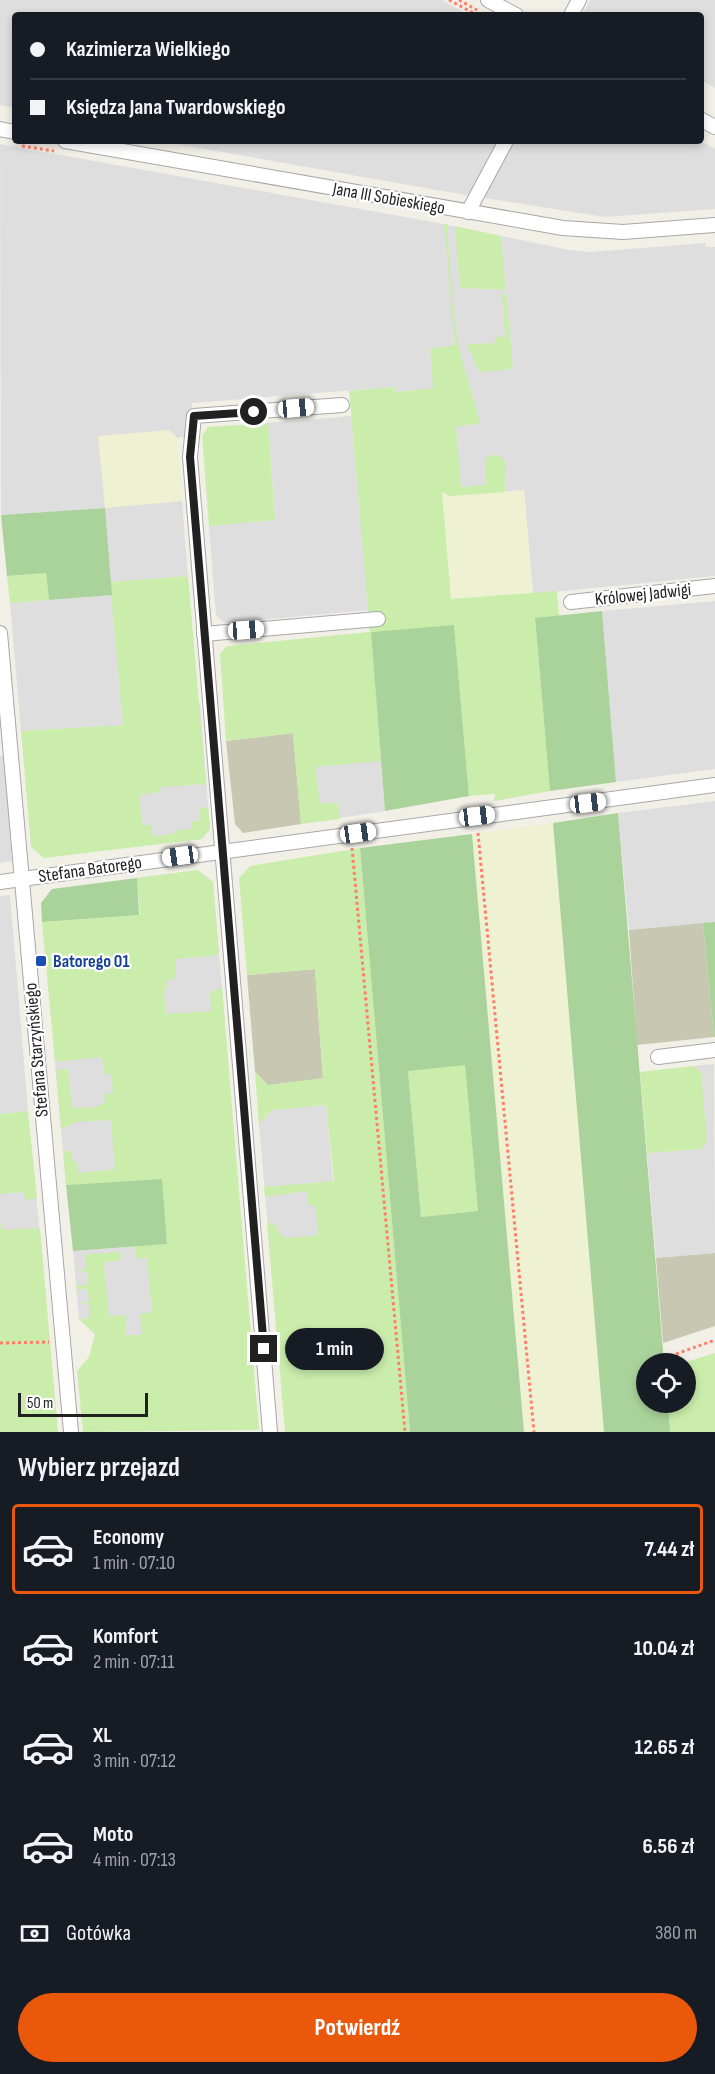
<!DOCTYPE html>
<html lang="pl">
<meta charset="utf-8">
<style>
:root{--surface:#171b24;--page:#242831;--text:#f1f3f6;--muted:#9ea1a6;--line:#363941;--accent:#ea580c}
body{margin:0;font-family:"Sofia Sans Condensed",sans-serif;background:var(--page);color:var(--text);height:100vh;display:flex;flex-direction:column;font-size:22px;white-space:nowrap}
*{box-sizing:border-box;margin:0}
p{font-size:20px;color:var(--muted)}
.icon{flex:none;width:33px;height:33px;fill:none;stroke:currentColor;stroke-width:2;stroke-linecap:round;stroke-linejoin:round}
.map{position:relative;height:1432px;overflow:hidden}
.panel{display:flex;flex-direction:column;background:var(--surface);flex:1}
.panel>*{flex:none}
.banner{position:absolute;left:12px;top:12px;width:692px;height:132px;border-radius:6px;box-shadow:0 3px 9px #0003;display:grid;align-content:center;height:132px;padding:0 18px;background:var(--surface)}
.buttons{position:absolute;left:636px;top:1353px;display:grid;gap:12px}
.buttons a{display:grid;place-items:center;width:60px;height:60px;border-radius:50%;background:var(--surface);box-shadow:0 3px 9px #0003;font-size:30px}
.scale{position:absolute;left:18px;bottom:15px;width:130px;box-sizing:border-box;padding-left:6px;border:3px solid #212121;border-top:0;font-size:16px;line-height:21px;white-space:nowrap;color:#212121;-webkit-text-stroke:4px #fff;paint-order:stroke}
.end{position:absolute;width:27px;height:27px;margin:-14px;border:8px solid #212121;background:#fff;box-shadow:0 0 0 3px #fff}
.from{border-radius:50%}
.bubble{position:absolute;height:42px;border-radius:21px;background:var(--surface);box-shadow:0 3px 9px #0003;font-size:20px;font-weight:700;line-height:42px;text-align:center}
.car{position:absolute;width:18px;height:36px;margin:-18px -9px;border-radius:8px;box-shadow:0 0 4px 2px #0007;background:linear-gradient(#fff 24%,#345 0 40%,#fff 0 76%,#345 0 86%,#fff 0)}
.banner b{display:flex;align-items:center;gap:21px;height:57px;font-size:22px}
.banner b+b{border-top:2px solid var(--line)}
.banner i{width:15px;height:15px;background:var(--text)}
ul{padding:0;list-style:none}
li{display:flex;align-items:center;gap:18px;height:90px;margin:0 12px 9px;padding:0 6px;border:3px solid transparent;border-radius:6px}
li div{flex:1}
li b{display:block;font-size:22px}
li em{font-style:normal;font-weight:700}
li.current{border-color:var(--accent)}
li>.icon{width:54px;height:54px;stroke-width:1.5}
h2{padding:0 18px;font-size:27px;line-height:72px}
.pay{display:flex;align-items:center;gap:15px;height:66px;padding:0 18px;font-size:22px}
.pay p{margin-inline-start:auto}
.button{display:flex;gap:12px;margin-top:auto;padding:12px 18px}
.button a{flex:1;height:69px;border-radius:36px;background:var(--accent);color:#fff;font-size:24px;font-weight:700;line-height:69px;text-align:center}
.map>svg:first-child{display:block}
</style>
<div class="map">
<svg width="715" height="1432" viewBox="0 0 715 1432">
<rect width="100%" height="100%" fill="#f2efe7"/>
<!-- residential -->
<g fill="#dfdede">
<polygon points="0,0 442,0 469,15 15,15 15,115 12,114 14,108 0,105"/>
<polygon points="590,0 715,0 715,88 701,80 700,15 582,15"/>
<polygon points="159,141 500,141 471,196"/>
<polygon points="515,141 701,141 715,149 715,209 605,217 484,198"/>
<polygon points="0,144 444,224 569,250 591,252 705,243 706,247 715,247 715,576 533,594 524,490 450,496 432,389 396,392 395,387 192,403 188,436 177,438 169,430 105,507 182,501 188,576 110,582 104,508 1,515"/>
<polygon points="351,416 369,610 225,623 216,616 209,526 275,520 268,423"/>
<polygon points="112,595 122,708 200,703 210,829 202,839 133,846 124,725 21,731 10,603"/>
<polygon points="715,601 715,769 616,782 602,611"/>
<polygon points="371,632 385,811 301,824 286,641"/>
<polygon points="0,756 5,756 12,861 0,863"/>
<polygon points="715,801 715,922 629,930 618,813"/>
<polygon points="198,870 213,882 225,1024 149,1030 137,878"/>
<polygon points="10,895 28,1111 0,1114 0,896"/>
<polygon points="150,1046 162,1179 66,1185 54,1053"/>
<polygon points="714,1064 715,1253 656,1258 647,1153 701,1149 701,1072 693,1066"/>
<polygon points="326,1105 340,1257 271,1262 259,1125 271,1110"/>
<polygon points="35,1184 42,1256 0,1259 0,1187"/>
<polygon points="167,1244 175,1336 95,1334 79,1319 73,1251"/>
</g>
<!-- construction -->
<g fill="#c7c7b2">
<polygon points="293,733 301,824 243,833 235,824 226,741"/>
<polygon points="703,923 714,1037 637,1045 629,930"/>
<polygon points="315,969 323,1079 268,1085 255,1072 247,975"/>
<polygon points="715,1253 715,1326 663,1343 656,1258"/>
</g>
<!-- farmland -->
<g fill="#eef1d2">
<polygon points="169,430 177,438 182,501 105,508 98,436"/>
<polygon points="524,490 533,594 451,599 442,491 450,496"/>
<polygon points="553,823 604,1432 524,1432 472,834"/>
</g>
<!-- grass -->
<g fill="#caedac">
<path d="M 444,224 L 447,224 C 450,260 451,296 456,330 C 460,363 474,392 480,424 L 456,426 L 461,487 L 486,485 L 485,458 L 496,454 L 506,461 L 505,492 L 450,496 L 442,492 L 451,599 L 557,591 L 559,616 L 535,619 L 550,791 L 494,801 L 495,794 L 469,796 L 454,626 L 371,632 L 381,761 L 315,767 L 320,803 L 338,803 L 340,819 L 301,824 L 293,733 L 226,741 L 220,654 L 227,646 L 370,632 L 349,391 L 395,387 L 396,392 L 433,388 L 430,349 L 455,345 Z"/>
<polygon points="455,226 501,236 506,290 460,288"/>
<polygon points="506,293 513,369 479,372 467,344 495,343 495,337 505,337 502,294"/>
<polygon points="268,423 275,520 209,526 202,436 208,427"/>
<polygon points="46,573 49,600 10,603 7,576"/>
<polygon points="188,576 206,784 160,787 160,792 139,795 142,825 151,825 153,836 173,834 174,831 191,829 191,822 200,820 199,808 208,807 210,829 202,839 44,858 31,847 21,731 123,725 110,582"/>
<polygon points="360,848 410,1432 285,1432 267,1223 274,1223 281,1235 286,1238 318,1235 316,1206 308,1205 307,1191 265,1197 264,1187 334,1181 326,1105 271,1110 259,1125 255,1072 268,1085 323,1078 315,969 247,975 239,878 250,866"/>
<polygon points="198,870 213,882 219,955 176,959 176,976 173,977 173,980 166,980 167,989 164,989 166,1014 211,1011 210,992 222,987 259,1430 83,1432 77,1371 89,1357 95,1334 79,1319 90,1318 89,1304 77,1303 89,1302 88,1289 76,1289 76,1286 87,1285 87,1272 75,1271 86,1269 86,1254 120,1252 121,1260 104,1263 109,1316 126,1315 125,1335 142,1335 140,1314 152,1312 147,1258 136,1258 134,1246 167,1244 161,1179 66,1185 63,1151 71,1151 73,1162 77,1162 78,1173 115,1169 111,1120 77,1122 61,1129 56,1070 68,1069 72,1108 96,1107 105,1102 104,1095 113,1093 111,1074 104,1074 102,1057 55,1062 42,922 140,915 137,878"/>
<polygon points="465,1064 478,1211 421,1217 408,1070"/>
<polygon points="693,1066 701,1072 707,1141 701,1149 647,1153 640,1072"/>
<polygon points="28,1111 37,1198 25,1200 24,1192 0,1194 0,1114"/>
<polygon points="0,1223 3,1230 40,1228 58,1432 0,1432"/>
<polygon points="715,1353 715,1432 670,1432 668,1403 686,1402 686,1364 683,1363"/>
</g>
<!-- forest -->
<g fill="#aad39b" fill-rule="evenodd">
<polygon points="105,508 112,595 49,600 46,573 7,576 1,515"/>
<polygon points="602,611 616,782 550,791 535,618"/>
<polygon points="454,625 469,796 385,811 371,632"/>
<polygon points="618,813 664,1363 646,1364 646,1402 668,1403 670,1432 604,1432 553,823"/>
<path d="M 472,834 L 524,1432 L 410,1432 L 360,848 ZM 465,1065 L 478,1211 L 421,1217 L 408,1071 Z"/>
<polygon points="137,878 139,915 42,922 41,903 52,889"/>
<polygon points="715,922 715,1037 714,1037 703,923"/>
<polygon points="162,1179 167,1244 73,1251 66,1185"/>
</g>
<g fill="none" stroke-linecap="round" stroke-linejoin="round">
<defs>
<g id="minor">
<polyline points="488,0 516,15"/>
<polyline points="571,15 579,0"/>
<polyline points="700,119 715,127"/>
<polyline points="0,129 15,132"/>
<polyline points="65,141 563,228 623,232 715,225"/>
<polyline points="468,212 506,141"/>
<polyline points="571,602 715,586"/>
<polyline points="0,633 71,1432"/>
<polyline points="204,634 378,619"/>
<polyline points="0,882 715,785"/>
<polyline points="658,1057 715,1050"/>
<polyline points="270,1432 190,457 194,416 342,405"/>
</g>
</defs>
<!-- minor casing -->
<use href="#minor" stroke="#a8a8a8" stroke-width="16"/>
<!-- path -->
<g stroke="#ff7e6b" stroke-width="3" stroke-dasharray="3 3" stroke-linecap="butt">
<polyline points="449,0 477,15"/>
<polyline points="459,0 477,10"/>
<polyline points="22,146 54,151"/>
<polyline points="478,833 534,1432"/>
<polyline points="352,848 405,1432"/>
<polyline points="0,1343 49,1342"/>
<polyline points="676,1354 715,1340"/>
</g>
<!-- minor -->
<use href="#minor" stroke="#fff" stroke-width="14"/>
</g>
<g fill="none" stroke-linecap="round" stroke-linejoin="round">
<!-- route -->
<polyline stroke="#212121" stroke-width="8" points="254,412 194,416 190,457 264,1349"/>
</g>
<!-- markers -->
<rect fill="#1a4fb4" stroke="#fff" stroke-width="2" x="35" y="955" width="12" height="12" rx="3"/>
<g text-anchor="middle" stroke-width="4.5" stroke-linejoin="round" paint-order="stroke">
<!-- street labels -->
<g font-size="18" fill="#212121" stroke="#fff">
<text transform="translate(389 198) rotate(10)" y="6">Jana III Sobieskiego</text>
<text transform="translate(643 594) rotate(-6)" y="6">Królowej Jadwigi</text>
<text transform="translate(90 869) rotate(-8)" y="6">Stefana Batorego</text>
<text transform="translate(36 1050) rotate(-95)" y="6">Stefana Starzyńskiego</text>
</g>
<!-- transit labels -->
<g font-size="18" font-weight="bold" fill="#164399" stroke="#fff" text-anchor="start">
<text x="53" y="967">Batorego 01</text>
</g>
</g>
</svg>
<div class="buttons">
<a><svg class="icon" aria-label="locate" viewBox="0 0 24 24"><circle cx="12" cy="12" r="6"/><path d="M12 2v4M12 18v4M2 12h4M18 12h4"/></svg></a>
</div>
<div class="scale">50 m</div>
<i class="end from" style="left:254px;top:412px"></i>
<i class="end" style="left:264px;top:1349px"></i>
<div class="bubble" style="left:285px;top:1328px;width:99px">1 min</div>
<i class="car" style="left:296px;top:408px;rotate:85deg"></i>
<i class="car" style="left:246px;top:630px;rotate:86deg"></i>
<i class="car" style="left:588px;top:803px;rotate:83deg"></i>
<i class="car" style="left:477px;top:816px;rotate:83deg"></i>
<i class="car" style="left:358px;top:833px;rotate:82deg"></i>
<i class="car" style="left:180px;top:856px;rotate:262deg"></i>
<div class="banner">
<b><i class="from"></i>Kazimierza Wielkiego</b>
<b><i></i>Księdza Jana Twardowskiego</b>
</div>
</div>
<section class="panel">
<h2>Wybierz przejazd</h2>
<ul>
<li class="current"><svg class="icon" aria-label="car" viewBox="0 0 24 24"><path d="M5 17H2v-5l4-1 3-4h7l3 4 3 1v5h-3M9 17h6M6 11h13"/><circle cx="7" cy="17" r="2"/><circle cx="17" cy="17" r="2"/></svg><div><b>Economy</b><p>1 min · 07:10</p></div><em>7.44 zł</em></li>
<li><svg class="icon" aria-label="car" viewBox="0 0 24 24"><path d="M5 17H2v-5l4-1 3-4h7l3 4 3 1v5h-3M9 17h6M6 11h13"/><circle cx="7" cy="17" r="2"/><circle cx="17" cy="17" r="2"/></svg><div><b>Komfort</b><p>2 min · 07:11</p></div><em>10.04 zł</em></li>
<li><svg class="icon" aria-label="car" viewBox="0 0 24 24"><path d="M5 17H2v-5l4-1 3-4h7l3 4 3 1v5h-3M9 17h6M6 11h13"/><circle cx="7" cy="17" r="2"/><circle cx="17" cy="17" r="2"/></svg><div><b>XL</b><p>3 min · 07:12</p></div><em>12.65 zł</em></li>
<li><svg class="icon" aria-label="car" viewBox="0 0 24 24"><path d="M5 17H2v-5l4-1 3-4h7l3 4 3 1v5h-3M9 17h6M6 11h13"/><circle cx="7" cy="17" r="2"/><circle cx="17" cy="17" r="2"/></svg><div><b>Moto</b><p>4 min · 07:13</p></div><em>6.56 zł</em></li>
</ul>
<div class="pay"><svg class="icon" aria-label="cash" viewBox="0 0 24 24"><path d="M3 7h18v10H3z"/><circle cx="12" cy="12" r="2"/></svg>Gotówka<p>380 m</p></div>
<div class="button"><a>Potwierdź</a></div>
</section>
